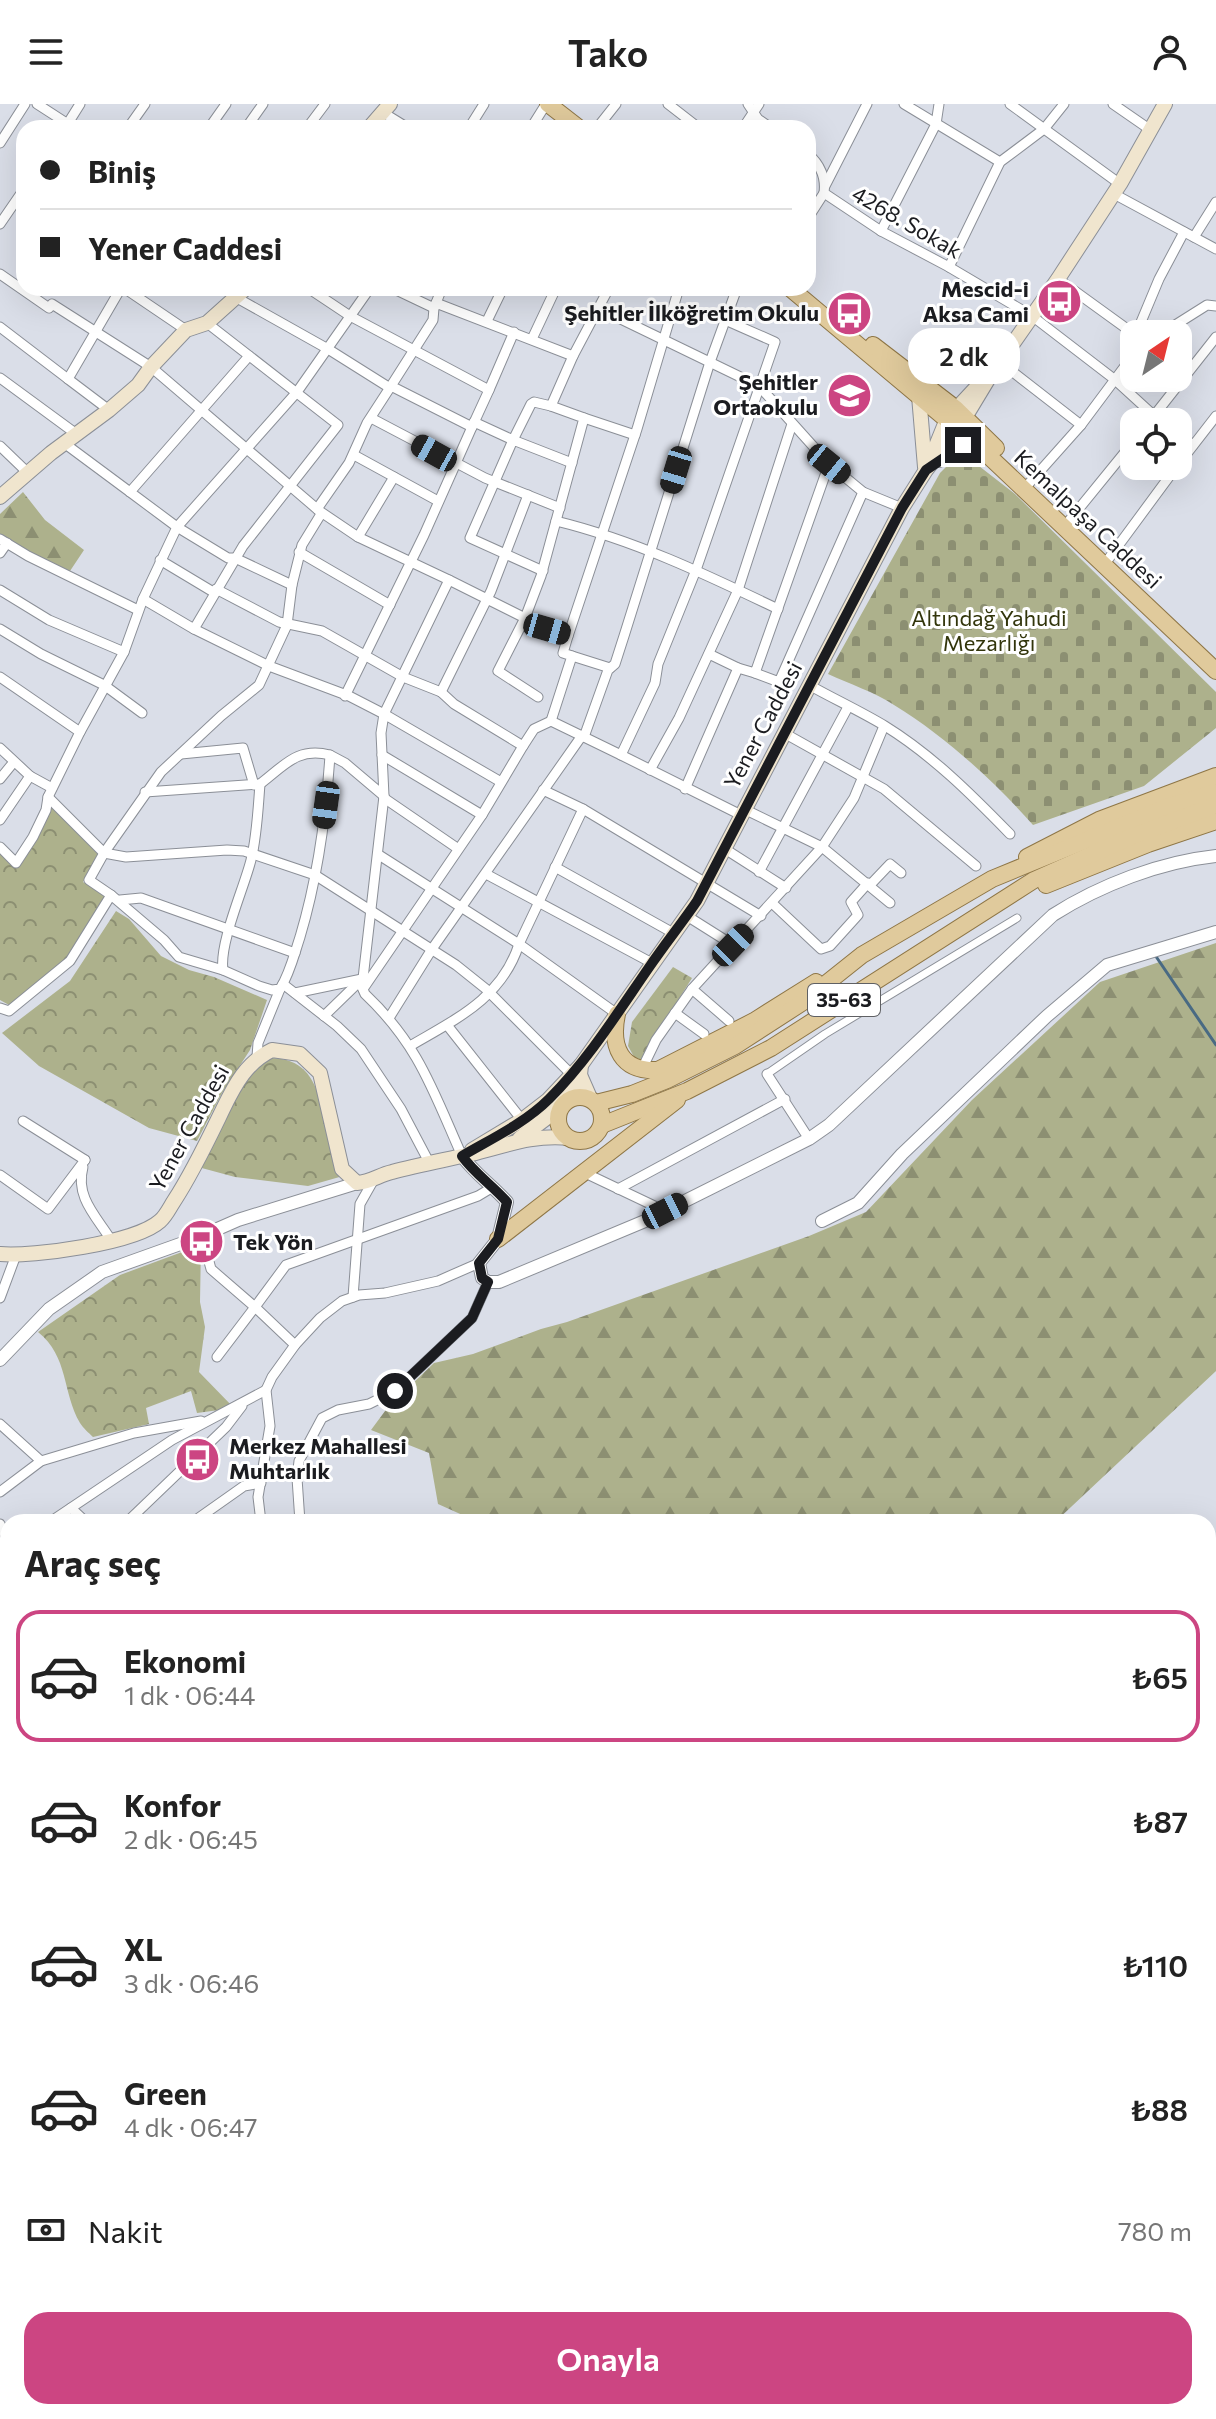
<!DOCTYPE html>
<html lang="tr">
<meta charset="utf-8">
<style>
:root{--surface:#fff;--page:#f6f6f6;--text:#222;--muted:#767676;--line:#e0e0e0;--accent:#cc4582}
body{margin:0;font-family:Commissioner,sans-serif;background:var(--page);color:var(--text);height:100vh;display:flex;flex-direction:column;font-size:30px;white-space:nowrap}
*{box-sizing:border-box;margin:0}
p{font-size:26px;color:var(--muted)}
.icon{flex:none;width:44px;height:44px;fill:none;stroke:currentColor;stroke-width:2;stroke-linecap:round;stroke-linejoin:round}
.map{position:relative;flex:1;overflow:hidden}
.drawer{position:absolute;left:0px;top:1410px;width:1216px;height:906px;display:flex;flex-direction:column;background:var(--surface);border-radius:24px 24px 0 0;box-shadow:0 8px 32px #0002}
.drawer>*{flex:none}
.guide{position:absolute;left:16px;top:16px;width:800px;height:176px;border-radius:24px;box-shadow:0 8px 32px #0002;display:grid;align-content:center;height:176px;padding:0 24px;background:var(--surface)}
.needle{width:52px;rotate:35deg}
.fabs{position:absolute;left:1120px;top:216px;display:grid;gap:16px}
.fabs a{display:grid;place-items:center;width:72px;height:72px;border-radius:16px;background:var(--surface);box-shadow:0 8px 32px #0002;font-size:40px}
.end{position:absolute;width:36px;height:36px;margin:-18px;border:10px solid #1b1c20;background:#fff;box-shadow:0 0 0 4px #fff}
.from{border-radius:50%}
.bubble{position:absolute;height:56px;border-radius:24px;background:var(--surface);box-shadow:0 8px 32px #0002;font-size:26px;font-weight:600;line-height:56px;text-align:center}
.car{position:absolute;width:24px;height:48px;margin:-24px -12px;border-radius:10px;box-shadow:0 0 6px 2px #0007;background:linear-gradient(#222 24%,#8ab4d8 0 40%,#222 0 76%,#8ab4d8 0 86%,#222 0)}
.guide b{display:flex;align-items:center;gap:28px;height:76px;font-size:30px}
.guide b+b{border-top:2px solid var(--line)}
.guide i{width:20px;height:20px;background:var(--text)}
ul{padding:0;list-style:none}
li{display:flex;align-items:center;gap:24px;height:132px;margin:0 16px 12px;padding:0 8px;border:4px solid transparent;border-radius:24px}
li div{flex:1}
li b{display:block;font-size:30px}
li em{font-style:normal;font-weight:600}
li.selected{border-color:var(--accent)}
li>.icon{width:72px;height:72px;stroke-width:1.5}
h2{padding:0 24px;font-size:36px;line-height:96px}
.pay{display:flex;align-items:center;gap:20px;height:88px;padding:0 24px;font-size:30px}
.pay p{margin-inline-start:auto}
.button{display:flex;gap:16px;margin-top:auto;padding:16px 24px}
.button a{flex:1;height:92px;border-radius:24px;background:var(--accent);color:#fff;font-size:32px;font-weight:600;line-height:92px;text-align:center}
header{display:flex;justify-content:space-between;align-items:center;height:104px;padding:0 24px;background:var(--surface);font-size:36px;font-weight:600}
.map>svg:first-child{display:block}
</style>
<header><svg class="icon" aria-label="menu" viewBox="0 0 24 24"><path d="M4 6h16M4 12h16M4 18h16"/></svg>Tako<svg class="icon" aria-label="person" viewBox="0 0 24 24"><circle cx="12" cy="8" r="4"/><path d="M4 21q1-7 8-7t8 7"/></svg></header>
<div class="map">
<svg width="1216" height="2315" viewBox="0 0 1216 2315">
<defs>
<pattern id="forest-firs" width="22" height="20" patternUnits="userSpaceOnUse" patternTransform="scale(2)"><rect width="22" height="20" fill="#adb18c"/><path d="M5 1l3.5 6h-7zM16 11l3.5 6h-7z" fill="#8c8f72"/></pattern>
<pattern id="cemetery-stones" width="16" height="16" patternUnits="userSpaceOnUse" patternTransform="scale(2)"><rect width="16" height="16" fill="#adb18c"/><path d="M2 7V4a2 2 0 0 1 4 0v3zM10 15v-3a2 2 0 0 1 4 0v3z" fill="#8c8f72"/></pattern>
<pattern id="park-crowns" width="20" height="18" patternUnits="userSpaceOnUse" patternTransform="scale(2)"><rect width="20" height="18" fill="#adb18c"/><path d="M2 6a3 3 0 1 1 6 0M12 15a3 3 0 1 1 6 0" fill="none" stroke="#8c8f72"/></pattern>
</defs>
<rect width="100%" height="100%" fill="#dadee8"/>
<!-- forest -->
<g fill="url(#forest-firs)">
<polygon points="23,388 45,416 84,446 68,470 0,431 0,410"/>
<polygon points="1216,839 1216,1267 1055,1418 478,1418 438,1400 429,1349 371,1326 388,1303 434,1259 473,1250 541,1225 567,1218 809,1132 866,1108 972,996 1100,878"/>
</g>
<!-- cemetery -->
<path fill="url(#cemetery-stones)" d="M 961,348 L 1015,390 L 1216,588 L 1216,624 L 1144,682 L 1033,721 C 993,676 946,633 894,601 C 874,588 850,580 828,570 L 940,369 Z"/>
<!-- park -->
<g fill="url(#park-crowns)">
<polygon points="47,698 100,750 83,778 107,792 68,856 9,901 0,896 0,748 16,759"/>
<polygon points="116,807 129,815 161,852 189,866 214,873 267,896 250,946 222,989 197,1037 149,1024 39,962 2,929 70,877"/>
<polygon points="673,863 692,874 638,960 628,942 632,918"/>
<path d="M 269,954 C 335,953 315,1031 343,1072 L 308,1082 L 235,1073 L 198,1063 C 214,1031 236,969 269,954 Z"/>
<path d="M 201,1141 L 200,1198 L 205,1223 L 199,1268 L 234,1304 L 197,1309 L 191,1287 L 146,1304 L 149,1320 L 93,1333 C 89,1329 83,1324 80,1319 C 62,1288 69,1253 38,1228 L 120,1171 Z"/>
</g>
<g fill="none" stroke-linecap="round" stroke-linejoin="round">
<!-- stream -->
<polyline stroke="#496a83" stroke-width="3" points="1155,851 1216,941"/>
<defs>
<polyline id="pedestrian" points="767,970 825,930 1017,814"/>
<g id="minor">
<polyline points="37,0 68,20"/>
<polyline points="668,0 699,24"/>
<polyline points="748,0 758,15 771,24"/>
<polyline points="904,0 1000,58"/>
<polyline points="1010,0 1120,80"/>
<polyline points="1113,0 1152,27"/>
<polyline points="382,8 408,24"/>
<polyline points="65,24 80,0"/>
<polyline points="128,24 145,0"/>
<polyline points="209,24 226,0"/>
<polyline points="246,24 263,0"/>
<polyline points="307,24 325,0"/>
<polyline points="469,24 484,0"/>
<polyline points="531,24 546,0"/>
<polyline points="597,24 616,0"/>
<polyline points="743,24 759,0"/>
<polyline points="0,39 25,0"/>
<path d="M 808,50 C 820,60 826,74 824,89 L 881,127 L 949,163 L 1032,212 L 1114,275 L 1161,318"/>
<polyline points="825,82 867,0"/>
<polyline points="1114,90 1216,145"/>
<polyline points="808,114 824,89"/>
<polyline points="0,120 24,85"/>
<polyline points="881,127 936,20 939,0"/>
<polyline points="1194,133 1216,98"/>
<polyline points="949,163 1000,58 1044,25 1064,0"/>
<polyline points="0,170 49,204 52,200 151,263 317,405 349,359 367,319 391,282"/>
<polyline points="1058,175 1134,230"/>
<polyline points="124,184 186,226"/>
<polyline points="308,184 350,212 489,286 514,228"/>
<polyline points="392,184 434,204 436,199 573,252 609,184"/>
<polyline points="237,194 328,245 390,284"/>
<polyline points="436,199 442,184"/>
<polyline points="434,204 433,216 391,282 472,323 489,286"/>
<polyline points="598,204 759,282 829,360 863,388 902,404"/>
<polyline points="487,217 503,184"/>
<polyline points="0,223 68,275"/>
<polyline points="1136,230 1159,175 1184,128"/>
<polyline points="1161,230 1207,201 1216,202"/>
<polyline points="532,235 556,184"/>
<polyline points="249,252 130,388 177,423 228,454 235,454 292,481"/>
<polyline points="1000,258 1081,321"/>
<polyline points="0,274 75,329"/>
<polyline points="109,306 68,275 121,184"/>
<polyline points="371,314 485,374 560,404"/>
<polyline points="584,314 635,331"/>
<polyline points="474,318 513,336 531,300 534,298 551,302"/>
<polyline points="1149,318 1216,233"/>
<polyline points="1178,330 1193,341"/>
<polyline points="64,339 130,388"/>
<polyline points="0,342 27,368"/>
<polyline points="354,351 438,397"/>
<polyline points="1178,361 1216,312"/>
<polyline points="1024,385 1081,321 1134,250"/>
<path d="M 556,417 C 634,436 705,470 778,505"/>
<polyline points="1064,423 1134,337"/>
<polyline points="358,433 394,373"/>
<polyline points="0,435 28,452 138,506"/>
<polyline points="299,448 390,501"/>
<polyline points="0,449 7,439"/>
<polyline points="160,456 215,489"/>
<polyline points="1104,461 1177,362"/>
<polyline points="543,467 470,434 513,336 572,359"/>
<polyline points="449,476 547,525 568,532"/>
<polyline points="216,485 279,518 322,527 403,573 441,588 491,487 528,391"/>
<polyline points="0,486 49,516 124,548"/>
<polyline points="143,495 194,525 243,442 338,321 207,219"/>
<polyline points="0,525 41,550 104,581 142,609"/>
<polyline points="194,525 269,562 349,592 384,610 449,476 358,433 318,406"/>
<polyline points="572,552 610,564"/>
<polyline points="738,564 755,569 829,360"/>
<polyline points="755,569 779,578 863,388"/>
<polyline points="0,573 80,628"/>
<path d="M 809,581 C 834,595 860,607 885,622 C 932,651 972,691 1010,730"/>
<polyline points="441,588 454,600 523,642 534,625 551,617 584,633 608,566 615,560 624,532 710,258 737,184"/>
<polyline points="345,592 424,431 472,323"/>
<polyline points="538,593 498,567 525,514 541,472 584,314 551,302 573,252"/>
<polyline points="551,617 572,552 563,549 568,532 637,325 679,184"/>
<polyline points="784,629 884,685 976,762"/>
<polyline points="584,633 621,651 655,579 658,560 696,466 775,238 725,216"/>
<polyline points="0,644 30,672 52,684"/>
<polyline points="181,650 243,644 254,681"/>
<polyline points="382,651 482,711"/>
<polyline points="621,651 741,711"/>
<polyline points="650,666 679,614 738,486 792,320"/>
<polyline points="0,675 13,659"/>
<path d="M 260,680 C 285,661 297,643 330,651"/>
<polyline points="685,685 738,564 709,550"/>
<polyline points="543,686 583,705"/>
<path d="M 145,688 L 260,680 C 258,705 257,732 251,756 C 244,784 219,839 223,866"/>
<path d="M 384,692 L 362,883 L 365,890 C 419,941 433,987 462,1052"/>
<polyline points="48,693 104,749 126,753 227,746 244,747 315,771 456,861 486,885 571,970"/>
<polyline points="384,694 457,744"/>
<polyline points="744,705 822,743 890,799"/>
<polyline points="0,716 30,672"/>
<polyline points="0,743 16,759 33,733 46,706 48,693 80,628 124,548 143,495 177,423 297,288 370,184"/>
<polyline points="725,745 786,784"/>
<polyline points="379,751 519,840 617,910"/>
<polyline points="555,763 675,830"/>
<polyline points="759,768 848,603"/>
<polyline points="486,770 652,859"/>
<polyline points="870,781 890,760 901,769"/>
<path d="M 111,791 L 164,836 L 179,853 L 223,866 L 259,882 L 272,886 L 280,885 C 290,869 294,851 300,833 C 318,773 326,713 330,651 L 345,659 L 384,692 L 381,629 L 384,610 L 501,678"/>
<polyline points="120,796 141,794 295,849"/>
<polyline points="772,799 821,845 830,842 858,811 851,798 868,779"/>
<polyline points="687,812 733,841"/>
<polyline points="283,880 337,922 361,945 401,1005 430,1060"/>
<polyline points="363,885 482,711 523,642"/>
<polyline points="692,885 729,917"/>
<polyline points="295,889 362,875"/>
<polyline points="0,904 9,907 70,857 111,791 89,776 104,749 161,668 221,612 259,581 287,521 292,481 302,441 321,410"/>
<polyline points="675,909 704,930"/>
<polyline points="324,912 361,876"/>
<polyline points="389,914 432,845 581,633"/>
<polyline points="447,921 522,1016"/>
<path d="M 410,942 C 456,915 502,894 519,840 L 583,705 L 761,812"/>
<polyline points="257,953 258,939 280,885"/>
<polyline points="641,967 656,936 692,885 822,743 854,694 884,622"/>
<polyline points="767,970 809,1035"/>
<polyline points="23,1017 85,1056"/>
<path d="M 83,1063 C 75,1093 96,1112 111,1136"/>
<polyline points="583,1068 665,1107"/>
<polyline points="0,1071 48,1105 85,1056"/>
<polyline points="618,1085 785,995"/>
<polyline points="214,1127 208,1154 211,1165 255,1203 217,1253"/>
<polyline points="353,1193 360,1100 373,1077"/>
<polyline points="0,1194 16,1151"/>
<polyline points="295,1241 255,1203 286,1161 478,1092 493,1083"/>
<polyline points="0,1320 41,1357"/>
<polyline points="0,1388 41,1357 134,1329 201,1317"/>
<polyline points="71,1404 86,1418"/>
<polyline points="50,1418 172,1336 266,1286"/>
<polyline points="127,1418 226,1323 242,1302"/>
<polyline points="193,1418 244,1382 261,1379"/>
<polyline points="261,1418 258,1393 270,1322 266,1286 272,1273 295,1241 320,1214 342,1197 359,1191 385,1189 438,1177 479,1159"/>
<polyline points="300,1418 297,1374 299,1357 322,1314 338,1306 369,1300 395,1287 472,1214 488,1178"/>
<polyline points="0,1420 8,1437"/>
<polyline points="0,1470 8,1480"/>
<polyline points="0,1527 7,1513"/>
<polyline points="0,1605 8,1610"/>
<polyline points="0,1656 8,1647"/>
<polyline points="0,1710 8,1718"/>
<polyline points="0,1740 8,1745"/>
<polyline points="0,1795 8,1786"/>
<polyline points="0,1907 8,1918"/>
<polyline points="0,1939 8,1942"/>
</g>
<g id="tertiary">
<path d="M 462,1052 C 475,1070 492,1081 507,1098 L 498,1135 L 479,1159 L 482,1174 L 488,1178 L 499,1178 L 645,1117 L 809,1035 L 829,1021 L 1053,811 C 1100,781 1160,758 1216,752"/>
<polyline points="822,1117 858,1099 902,1050 1047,912 1107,861 1216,828"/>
<polyline points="0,1256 49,1205 102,1168 197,1134 238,1116 357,1079"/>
</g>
<g id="secondary">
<polyline points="369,24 390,0"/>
<polyline points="919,292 925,363"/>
<polyline points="934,347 947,315 1000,258 1058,175 1120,80 1165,0"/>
<polyline points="939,356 963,341 976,340"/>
<polyline points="0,393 51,349 109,306 138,281 151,263 186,226 207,219 246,184"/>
<polyline points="580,971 591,996"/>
<polyline points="565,998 580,971 581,961 697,797 902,404 926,366 958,325 993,267"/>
<polyline points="520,1034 561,1003"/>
<polyline points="472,1046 522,1016 548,996 581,961"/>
<path d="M 0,1150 C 33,1153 136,1139 160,1117 C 166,1112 170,1103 174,1097 C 193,1068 208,1036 223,1005 C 235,980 247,958 272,946 L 300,950 L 320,969 L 342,1065 L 357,1079 C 371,1078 379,1071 392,1068 C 418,1061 445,1056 471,1050 C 504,1042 534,1030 569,1034"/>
</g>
<g id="primary">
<polyline points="548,0 579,24"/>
<polyline points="790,184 976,340 1216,567"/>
<polyline points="873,241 955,304 996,344"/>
<polyline points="1027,753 1099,716 1216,672"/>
<polyline points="1046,781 1148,740 1216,717"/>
<path d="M 617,910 C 610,943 621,968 658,966 L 754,917 L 816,878"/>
<circle cx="580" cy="1015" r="22"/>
<polyline points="596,999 632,990 667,976 735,942 803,898 862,851 992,775 1167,703 1216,688"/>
<polyline points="602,1021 687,987 771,944 1034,776 1133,732 1216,701"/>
<polyline points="498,1135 677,996"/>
</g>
</defs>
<!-- pedestrian casing -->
<use href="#pedestrian" stroke="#8b8f97" stroke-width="9"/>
<!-- minor casing -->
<use href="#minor" stroke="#8b8f97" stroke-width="11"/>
<!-- tertiary casing -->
<use href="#tertiary" stroke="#8b8f97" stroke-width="14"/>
<!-- secondary casing -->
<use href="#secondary" stroke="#8b8f97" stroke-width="16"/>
<!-- primary casing -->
<use href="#primary" stroke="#8e7646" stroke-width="18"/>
<!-- pedestrian -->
<use href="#pedestrian" stroke="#fff" stroke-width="7"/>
<!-- minor -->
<use href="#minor" stroke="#fff" stroke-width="9"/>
<!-- tertiary -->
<use href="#tertiary" stroke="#fff" stroke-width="12"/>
<!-- secondary -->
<use href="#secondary" stroke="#f0e5ce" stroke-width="14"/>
<!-- primary -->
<use href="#primary" stroke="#e0ca9c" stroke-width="16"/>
</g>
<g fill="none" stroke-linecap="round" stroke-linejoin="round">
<!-- route -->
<path stroke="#1b1c20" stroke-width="10" d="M 395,1287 L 472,1214 L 488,1178 L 482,1174 L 479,1159 L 498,1135 L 507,1098 C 492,1081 475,1070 462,1052 C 491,1035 525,1019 549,995 C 589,955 618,908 650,862 C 665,840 682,819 697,797 L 902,404 L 926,366 L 963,341"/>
</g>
<!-- icons -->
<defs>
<symbol id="bus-disc" viewBox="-11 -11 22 22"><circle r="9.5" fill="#cc4582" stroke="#fff"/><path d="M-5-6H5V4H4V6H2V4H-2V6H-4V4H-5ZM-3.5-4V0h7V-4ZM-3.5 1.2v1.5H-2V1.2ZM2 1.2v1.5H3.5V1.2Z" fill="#fff"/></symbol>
<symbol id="school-disc" viewBox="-11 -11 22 22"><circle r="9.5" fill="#cc4582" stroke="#fff"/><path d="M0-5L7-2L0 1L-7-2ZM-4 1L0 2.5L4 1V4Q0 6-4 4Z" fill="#fff"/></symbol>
</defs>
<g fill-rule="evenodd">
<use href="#bus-disc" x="1034" y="172" width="51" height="51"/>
<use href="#bus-disc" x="824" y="184" width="51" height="51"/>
<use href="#school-disc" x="824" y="266" width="51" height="51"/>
<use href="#bus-disc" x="176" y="1112" width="51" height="51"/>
<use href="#bus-disc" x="172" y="1330" width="51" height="51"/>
</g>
<g text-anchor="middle" stroke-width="6" stroke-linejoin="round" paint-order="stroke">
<!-- shield labels -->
<rect fill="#fff" stroke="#5f6063" stroke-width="2" x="808" y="880" width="72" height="32" rx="6"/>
<g font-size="20" font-weight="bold" fill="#1b1c20">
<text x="844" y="903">35-63</text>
</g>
<!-- street labels -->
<g font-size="22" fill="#1b1c20" stroke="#fff">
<text transform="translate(907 118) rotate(30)" y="8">4268. Sokak</text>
<text transform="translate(1088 415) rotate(43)" y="8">Kemalpaşa Caddesi</text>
<text transform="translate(763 621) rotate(-62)" y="8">Yener Caddesi</text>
<text transform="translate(189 1024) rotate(-61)" y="8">Yener Caddesi</text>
</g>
<!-- poi labels -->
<g font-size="22" font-weight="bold" fill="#1b1c20" stroke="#fff" text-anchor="end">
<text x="1029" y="193">Mescid-i<tspan x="1029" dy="25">Aksa Cami</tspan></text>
<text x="819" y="217">Şehitler İlköğretim Okulu</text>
<text x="818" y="286">Şehitler<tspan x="818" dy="25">Ortaokulu</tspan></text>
<text x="233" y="1146" text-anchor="start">Tek Yön</text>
<text x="229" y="1350" text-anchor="start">Merkez Mahallesi<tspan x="229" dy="25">Muhtarlık</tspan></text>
</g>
<!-- park labels -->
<g font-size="22" fill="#32350b" stroke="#fff">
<text x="989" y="522">Altındağ Yahudi<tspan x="989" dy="25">Mezarlığı</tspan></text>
</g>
</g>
</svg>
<div class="fabs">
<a><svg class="needle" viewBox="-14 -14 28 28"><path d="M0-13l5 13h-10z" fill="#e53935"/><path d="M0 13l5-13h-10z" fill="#767676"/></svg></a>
<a><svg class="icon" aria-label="locate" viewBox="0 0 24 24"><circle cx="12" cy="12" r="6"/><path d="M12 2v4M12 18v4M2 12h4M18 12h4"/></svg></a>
</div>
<i class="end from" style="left:395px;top:1287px"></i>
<i class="end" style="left:963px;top:341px"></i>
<div class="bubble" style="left:908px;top:224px;width:112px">2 dk</div>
<i class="car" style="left:434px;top:349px;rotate:299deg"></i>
<i class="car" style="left:829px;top:360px;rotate:129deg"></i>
<i class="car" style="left:676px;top:366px;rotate:197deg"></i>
<i class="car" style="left:547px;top:525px;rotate:106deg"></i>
<i class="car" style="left:326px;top:701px;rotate:188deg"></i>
<i class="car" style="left:733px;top:841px;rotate:44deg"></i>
<i class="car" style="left:665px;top:1107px;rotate:63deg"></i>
<div class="guide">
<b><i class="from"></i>Biniş</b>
<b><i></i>Yener Caddesi</b>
</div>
<section class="drawer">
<h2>Araç seç</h2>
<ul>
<li class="selected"><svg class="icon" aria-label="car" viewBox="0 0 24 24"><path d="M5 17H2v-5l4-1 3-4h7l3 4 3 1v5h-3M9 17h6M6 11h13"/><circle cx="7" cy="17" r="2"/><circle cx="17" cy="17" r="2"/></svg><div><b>Ekonomi</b><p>1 dk · 06:44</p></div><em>₺65</em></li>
<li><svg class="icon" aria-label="car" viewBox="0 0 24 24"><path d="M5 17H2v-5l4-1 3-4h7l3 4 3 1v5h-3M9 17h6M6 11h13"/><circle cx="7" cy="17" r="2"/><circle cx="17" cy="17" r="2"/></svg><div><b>Konfor</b><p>2 dk · 06:45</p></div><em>₺87</em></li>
<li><svg class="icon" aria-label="car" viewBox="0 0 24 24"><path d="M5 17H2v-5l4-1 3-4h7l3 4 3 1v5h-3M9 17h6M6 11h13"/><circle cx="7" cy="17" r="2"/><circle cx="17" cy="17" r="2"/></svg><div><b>XL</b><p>3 dk · 06:46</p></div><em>₺110</em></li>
<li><svg class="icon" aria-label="car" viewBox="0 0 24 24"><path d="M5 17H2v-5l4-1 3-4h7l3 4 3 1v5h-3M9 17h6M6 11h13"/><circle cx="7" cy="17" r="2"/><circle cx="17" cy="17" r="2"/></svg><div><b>Green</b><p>4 dk · 06:47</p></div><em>₺88</em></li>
</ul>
<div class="pay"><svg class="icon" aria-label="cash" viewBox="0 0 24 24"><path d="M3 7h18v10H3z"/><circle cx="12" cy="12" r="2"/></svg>Nakit<p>780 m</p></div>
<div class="button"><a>Onayla</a></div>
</section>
</div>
